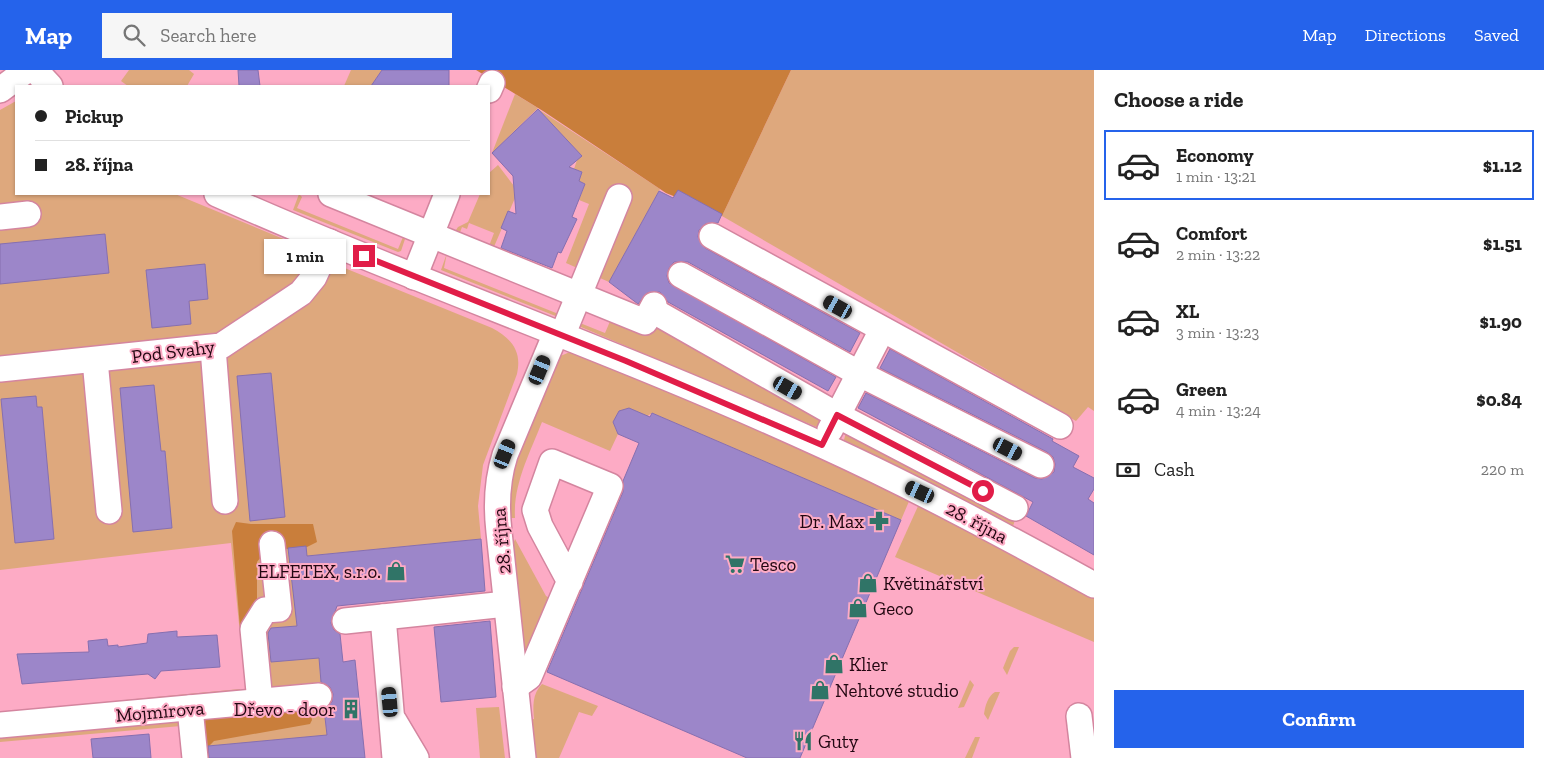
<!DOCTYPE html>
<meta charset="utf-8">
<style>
:root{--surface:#fff;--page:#f6f6f6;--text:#222;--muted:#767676;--line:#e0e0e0;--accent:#2563eb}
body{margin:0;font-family:"Zilla Slab",serif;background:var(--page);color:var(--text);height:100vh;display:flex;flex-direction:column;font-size:19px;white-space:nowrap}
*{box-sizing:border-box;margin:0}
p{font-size:16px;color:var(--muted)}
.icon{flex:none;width:28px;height:28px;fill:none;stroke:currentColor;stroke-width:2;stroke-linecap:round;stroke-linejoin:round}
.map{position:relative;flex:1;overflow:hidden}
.side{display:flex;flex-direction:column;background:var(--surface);width:450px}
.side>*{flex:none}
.top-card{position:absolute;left:15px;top:15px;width:475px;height:110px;border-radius:0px;box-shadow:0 1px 4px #0004;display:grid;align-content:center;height:110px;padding:0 20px;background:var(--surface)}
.end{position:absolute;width:22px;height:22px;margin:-11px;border:6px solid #e11d48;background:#fff;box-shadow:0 0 0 2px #fff}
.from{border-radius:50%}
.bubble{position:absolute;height:35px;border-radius:0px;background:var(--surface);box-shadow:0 1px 4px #0004;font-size:16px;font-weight:700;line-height:35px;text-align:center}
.car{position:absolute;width:15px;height:30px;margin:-15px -8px;border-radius:6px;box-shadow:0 0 4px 1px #0007;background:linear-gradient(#222 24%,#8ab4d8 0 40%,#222 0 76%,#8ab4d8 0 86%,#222 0)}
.top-card b{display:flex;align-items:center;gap:18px;height:48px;font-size:19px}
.top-card b+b{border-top:1px solid var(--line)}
.top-card i{width:12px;height:12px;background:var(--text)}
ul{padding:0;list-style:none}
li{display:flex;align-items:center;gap:15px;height:70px;margin:0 10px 8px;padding:0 10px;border:2px solid transparent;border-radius:0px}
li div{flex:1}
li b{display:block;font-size:19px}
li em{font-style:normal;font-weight:700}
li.on{border-color:var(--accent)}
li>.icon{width:45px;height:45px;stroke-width:1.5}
h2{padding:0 20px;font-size:22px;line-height:60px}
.pay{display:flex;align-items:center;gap:12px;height:55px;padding:0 20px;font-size:19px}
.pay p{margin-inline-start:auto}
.action{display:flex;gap:10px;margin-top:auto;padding:10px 20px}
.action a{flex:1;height:58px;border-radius:0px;background:var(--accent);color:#fff;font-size:20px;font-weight:700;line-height:58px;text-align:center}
header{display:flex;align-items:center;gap:30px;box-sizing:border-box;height:70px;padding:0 25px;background:var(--accent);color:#fff}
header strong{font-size:24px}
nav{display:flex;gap:28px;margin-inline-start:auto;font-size:18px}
.search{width:350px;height:45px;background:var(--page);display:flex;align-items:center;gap:12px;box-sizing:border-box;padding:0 18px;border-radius:0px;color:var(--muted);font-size:19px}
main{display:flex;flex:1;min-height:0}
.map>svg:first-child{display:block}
</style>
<header>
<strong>Map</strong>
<div class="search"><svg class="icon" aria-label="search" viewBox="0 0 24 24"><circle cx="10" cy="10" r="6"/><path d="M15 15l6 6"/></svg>Search here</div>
<nav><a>Map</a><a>Directions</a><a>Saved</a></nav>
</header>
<main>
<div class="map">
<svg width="1094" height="688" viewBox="0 0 1094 688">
<rect width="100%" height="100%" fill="#fdabc5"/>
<!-- green -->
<g fill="#dea87d">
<polygon points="129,0 189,0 194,4 187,16 128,16 121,11"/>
<polygon points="351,0 382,0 371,16 344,16"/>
<polygon points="791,0 1094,0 1094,341 1088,337 1076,351 722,146"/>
<polygon points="515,24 538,38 492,83"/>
<path d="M 16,31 L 16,124 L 175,124 L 291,172 L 298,169 L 347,199 L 492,258 C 512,269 522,281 517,304 L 483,395 L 478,436 L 481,469 L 308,486 L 322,617 L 246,625 L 231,473 L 0,500 L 0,40 Z"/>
<polygon points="538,39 660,119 609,212 566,193 589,134 579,130 585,114 579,111 582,102 574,99 577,90 582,86"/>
<polygon points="498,95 514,116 515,128 493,179 489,176 494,163 469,153 467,159 462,157 459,165 454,163 458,157 468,152 480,124 489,124 489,103"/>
<polygon points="299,124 302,127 297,138 398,179 403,167 406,166 401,181 398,182 293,140"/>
<polygon points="447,183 444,198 561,245 563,249 441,200"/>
<polygon points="611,249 648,265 653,255 817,344 820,349 819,358 574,254 575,251 605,263"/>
<path d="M 570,282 L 577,282 L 747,354 L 910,429 L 901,450 L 652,343 L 646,347 L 622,341 L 619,341 L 613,352 L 618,364 L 610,381 L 542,352 C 530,383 513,414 515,448 L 509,448 L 509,409 L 558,287 Z"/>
<polygon points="846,362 1015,450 1013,456 844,370"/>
<polygon points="919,434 1094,527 1094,572 895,487"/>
<polygon points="515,469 546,526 553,530 524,595 511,480"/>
<polygon points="1014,577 1019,577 1007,605 1003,598 1010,581"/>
<polygon points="970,610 974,615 964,637 958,638"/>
<path d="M 542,614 L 598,636 L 592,646 L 579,642 L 559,688 L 533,688 L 528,650 L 534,649 C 533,637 532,624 542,614 Z"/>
<polygon points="240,619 240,624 0,648 0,642"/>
<path d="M 995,622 L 1000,622 L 988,650 L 984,644 C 985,636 988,626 995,622 Z"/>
<polygon points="323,635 327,663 344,661 346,688 186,688 181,656 0,672 0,666 175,649 181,655 181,649"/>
<polygon points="499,637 505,688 480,688 476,638"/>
<polygon points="975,667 980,667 972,688 965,688"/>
</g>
<!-- forest -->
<g fill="#c97e3b">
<polygon points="476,0 791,0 722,146 666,123 543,41"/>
<polygon points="236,452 251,454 313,454 317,472 307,477 288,479 272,478 264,483 257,492 257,535 248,560 240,558 232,461"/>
<polygon points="305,637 311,644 312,650 310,654 214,671 209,676 210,688 200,688 203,653 208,647"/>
</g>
<!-- building -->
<g fill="#9c86c9" stroke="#866fb0">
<polygon points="238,0 258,0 260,16 239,16"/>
<polygon points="382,0 449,0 449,16 371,16"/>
<polygon points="538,39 582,86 569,97 582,102 579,111 585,114 572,147 577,149 561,183 558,182 552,198 501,178 507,161 501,158 508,141 516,144 513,106 492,83"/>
<polygon points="678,120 722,144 718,153 705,154 699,160 698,167 705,178 860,263 850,282 688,192 674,192 669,198 667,206 669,213 836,307 828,321 668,232 660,222 647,223 638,234 609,212 659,121 673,128"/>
<polygon points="105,164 109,203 0,214 0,174"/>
<polygon points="205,194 208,229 189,231 191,254 152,258 146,200"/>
<polygon points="890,279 1053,369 1052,371 1079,386 1073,397 1094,408 1094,419 1088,429 1094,433 1094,485 1026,446 1033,432 858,338 866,323 1035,408 1042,409 1054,402 1055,394 1053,387 1047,382 880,298"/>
<polygon points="271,303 285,447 250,451 237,306"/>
<polygon points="154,315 161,381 165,381 172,458 133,462 120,318"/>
<polygon points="36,326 37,337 42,337 54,469 15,473 1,329"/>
<polygon points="629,338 650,347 652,343 901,450 800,688 747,688 547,602 623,422 623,411 639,373 618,364 613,352 619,341"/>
<polygon points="481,469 485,521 337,536 331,553 334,560 340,564 343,592 355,590 365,688 209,688 208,676 327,665 324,639 332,632 333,624 330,617 321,612 319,588 271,592 268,563 271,558 297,556 288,478 306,476 307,486"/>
<polygon points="490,551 496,627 441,632 434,557"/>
<polygon points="177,561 177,567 217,565 220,597 161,601 155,609 148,604 22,614 17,584 89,582 88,571 107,569 108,576 118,575 118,577 147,573 148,564"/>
<polygon points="149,664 151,688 93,688 91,669"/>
</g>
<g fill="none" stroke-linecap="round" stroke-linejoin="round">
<defs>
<g id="minor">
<polyline points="35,0 50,16"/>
<polyline points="0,20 27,0"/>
<polyline points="489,20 492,13"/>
<path d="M 217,124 C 417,213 625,284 824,376 C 916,418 1005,466 1094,515"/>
<polyline points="331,124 645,252 654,235"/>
<polyline points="0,147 28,144"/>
<polyline points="712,166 1060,356"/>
<polyline points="681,205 860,304 1041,395"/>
<polyline points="414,207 447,124"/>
<polyline points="659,244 837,345 1015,438"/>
<polyline points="562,266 619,127"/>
<polyline points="213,278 225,431"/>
<polyline points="95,290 109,441"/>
<polyline points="0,299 221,276 301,223 314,207 330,172"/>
<polyline points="830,360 882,260"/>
<polyline points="383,547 395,688"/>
<polyline points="345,551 506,534"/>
<polyline points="515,617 529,607 610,416 552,392 535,440 540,456 570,512"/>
<polyline points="260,632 253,559 265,540 279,539 272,474"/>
<polyline points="190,638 195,688"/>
<polyline points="1079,646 1084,688"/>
<polyline points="394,651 416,688"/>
<polyline points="0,655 319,626"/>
<path d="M 523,688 L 499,462 C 496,436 497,410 505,385 L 556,263"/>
</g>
</defs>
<!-- minor casing -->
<use href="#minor" stroke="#d4859f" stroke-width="28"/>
<!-- minor -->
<use href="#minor" stroke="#fff" stroke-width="25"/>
</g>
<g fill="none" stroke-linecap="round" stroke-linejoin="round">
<!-- route -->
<polyline stroke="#e11d48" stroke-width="6" points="364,186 626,291 822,375 837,345 983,421"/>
</g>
<!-- icons -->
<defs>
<symbol id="pharmacy-bare" viewBox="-9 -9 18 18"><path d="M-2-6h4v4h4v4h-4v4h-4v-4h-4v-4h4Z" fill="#307467" stroke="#fdabc5" stroke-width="2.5" paint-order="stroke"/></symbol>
<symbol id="supermarket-bare" viewBox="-9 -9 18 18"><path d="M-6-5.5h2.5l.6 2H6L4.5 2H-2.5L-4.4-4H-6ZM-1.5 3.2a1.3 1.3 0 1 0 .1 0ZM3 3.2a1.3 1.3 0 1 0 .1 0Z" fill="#307467" stroke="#fdabc5" stroke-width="2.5" paint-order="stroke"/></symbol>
<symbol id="shop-bare" viewBox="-9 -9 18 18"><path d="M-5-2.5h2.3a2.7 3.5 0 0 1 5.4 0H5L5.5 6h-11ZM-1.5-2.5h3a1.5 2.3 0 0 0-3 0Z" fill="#307467" stroke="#fdabc5" stroke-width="2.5" paint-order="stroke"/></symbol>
<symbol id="building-bare" viewBox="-9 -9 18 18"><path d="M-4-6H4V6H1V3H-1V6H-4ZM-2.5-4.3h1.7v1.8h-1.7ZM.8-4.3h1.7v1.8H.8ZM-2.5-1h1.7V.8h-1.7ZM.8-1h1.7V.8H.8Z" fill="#307467" stroke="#fdabc5" stroke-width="2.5" paint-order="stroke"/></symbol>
<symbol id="restaurant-bare" viewBox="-9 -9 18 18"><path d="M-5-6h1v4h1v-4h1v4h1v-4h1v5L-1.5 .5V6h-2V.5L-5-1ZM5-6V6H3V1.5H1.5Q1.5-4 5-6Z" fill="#307467" stroke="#fdabc5" stroke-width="2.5" paint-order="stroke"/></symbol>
</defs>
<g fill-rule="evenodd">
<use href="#pharmacy-bare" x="865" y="437" width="28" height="28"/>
<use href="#supermarket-bare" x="721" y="480" width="28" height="28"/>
<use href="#shop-bare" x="382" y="487" width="28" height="28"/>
<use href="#shop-bare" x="854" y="499" width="28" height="28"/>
<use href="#shop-bare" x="844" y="524" width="28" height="28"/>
<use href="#shop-bare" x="820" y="580" width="28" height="28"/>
<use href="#shop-bare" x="806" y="606" width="28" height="28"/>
<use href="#building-bare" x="337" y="625" width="28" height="28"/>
<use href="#restaurant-bare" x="789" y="657" width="28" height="28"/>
</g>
<g text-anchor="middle" stroke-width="4" stroke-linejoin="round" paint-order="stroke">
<!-- street labels -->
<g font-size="19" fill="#220711" stroke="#fdabc5">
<text transform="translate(173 281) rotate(-7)" y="7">Pod Svahy</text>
<text transform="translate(977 452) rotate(28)" y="7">28. října</text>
<text transform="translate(501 471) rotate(-95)" y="7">28. října</text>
<text transform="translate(160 641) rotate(-5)" y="7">Mojmírova</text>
</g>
<!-- poi labels -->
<g font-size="19" fill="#220711" stroke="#fdabc5" text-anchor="start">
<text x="864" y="458" text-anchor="end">Dr. Max</text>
<text x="750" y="501">Tesco</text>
<text x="381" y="508" text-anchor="end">ELFETEX, s.r.o.</text>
<text x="883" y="520">Květinářství</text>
<text x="873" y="545">Geco</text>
<text x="849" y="601">Klier</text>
<text x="835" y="627">Nehtové studio</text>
<text x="336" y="646" text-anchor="end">Dřevo - door</text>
<text x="818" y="678">Guty</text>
</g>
</g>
</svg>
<i class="end from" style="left:983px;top:421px"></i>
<i class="end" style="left:364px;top:186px"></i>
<div class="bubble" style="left:264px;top:169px;width:82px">1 min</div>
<i class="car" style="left:838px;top:237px;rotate:299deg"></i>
<i class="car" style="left:540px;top:300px;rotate:23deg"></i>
<i class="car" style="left:788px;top:318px;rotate:120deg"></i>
<i class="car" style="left:1008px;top:379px;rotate:117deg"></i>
<i class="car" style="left:505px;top:384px;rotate:22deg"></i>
<i class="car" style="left:920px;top:422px;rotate:295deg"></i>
<i class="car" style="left:390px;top:632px;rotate:355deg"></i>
<div class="top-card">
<b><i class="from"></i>Pickup</b>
<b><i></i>28. října</b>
</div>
</div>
<section class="side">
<h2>Choose a ride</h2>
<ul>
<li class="on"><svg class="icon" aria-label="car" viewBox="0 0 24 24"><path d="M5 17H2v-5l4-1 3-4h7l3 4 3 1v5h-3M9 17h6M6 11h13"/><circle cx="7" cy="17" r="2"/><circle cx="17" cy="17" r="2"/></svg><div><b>Economy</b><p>1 min · 13:21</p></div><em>$1.12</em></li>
<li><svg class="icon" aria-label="car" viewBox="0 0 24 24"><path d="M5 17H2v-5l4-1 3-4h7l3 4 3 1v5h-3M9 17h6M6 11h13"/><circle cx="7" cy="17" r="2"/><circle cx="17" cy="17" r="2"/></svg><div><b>Comfort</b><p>2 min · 13:22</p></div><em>$1.51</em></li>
<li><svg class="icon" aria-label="car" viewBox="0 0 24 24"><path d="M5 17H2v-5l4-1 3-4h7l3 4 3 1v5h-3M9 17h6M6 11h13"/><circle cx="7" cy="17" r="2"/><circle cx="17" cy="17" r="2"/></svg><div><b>XL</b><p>3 min · 13:23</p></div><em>$1.90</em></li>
<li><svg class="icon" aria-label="car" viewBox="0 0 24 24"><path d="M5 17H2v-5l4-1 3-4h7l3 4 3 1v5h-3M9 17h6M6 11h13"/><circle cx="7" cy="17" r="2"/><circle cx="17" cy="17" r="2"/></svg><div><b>Green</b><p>4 min · 13:24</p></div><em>$0.84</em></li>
</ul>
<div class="pay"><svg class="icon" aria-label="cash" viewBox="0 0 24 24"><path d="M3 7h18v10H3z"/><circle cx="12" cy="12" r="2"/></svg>Cash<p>220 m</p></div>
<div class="action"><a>Confirm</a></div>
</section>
</main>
